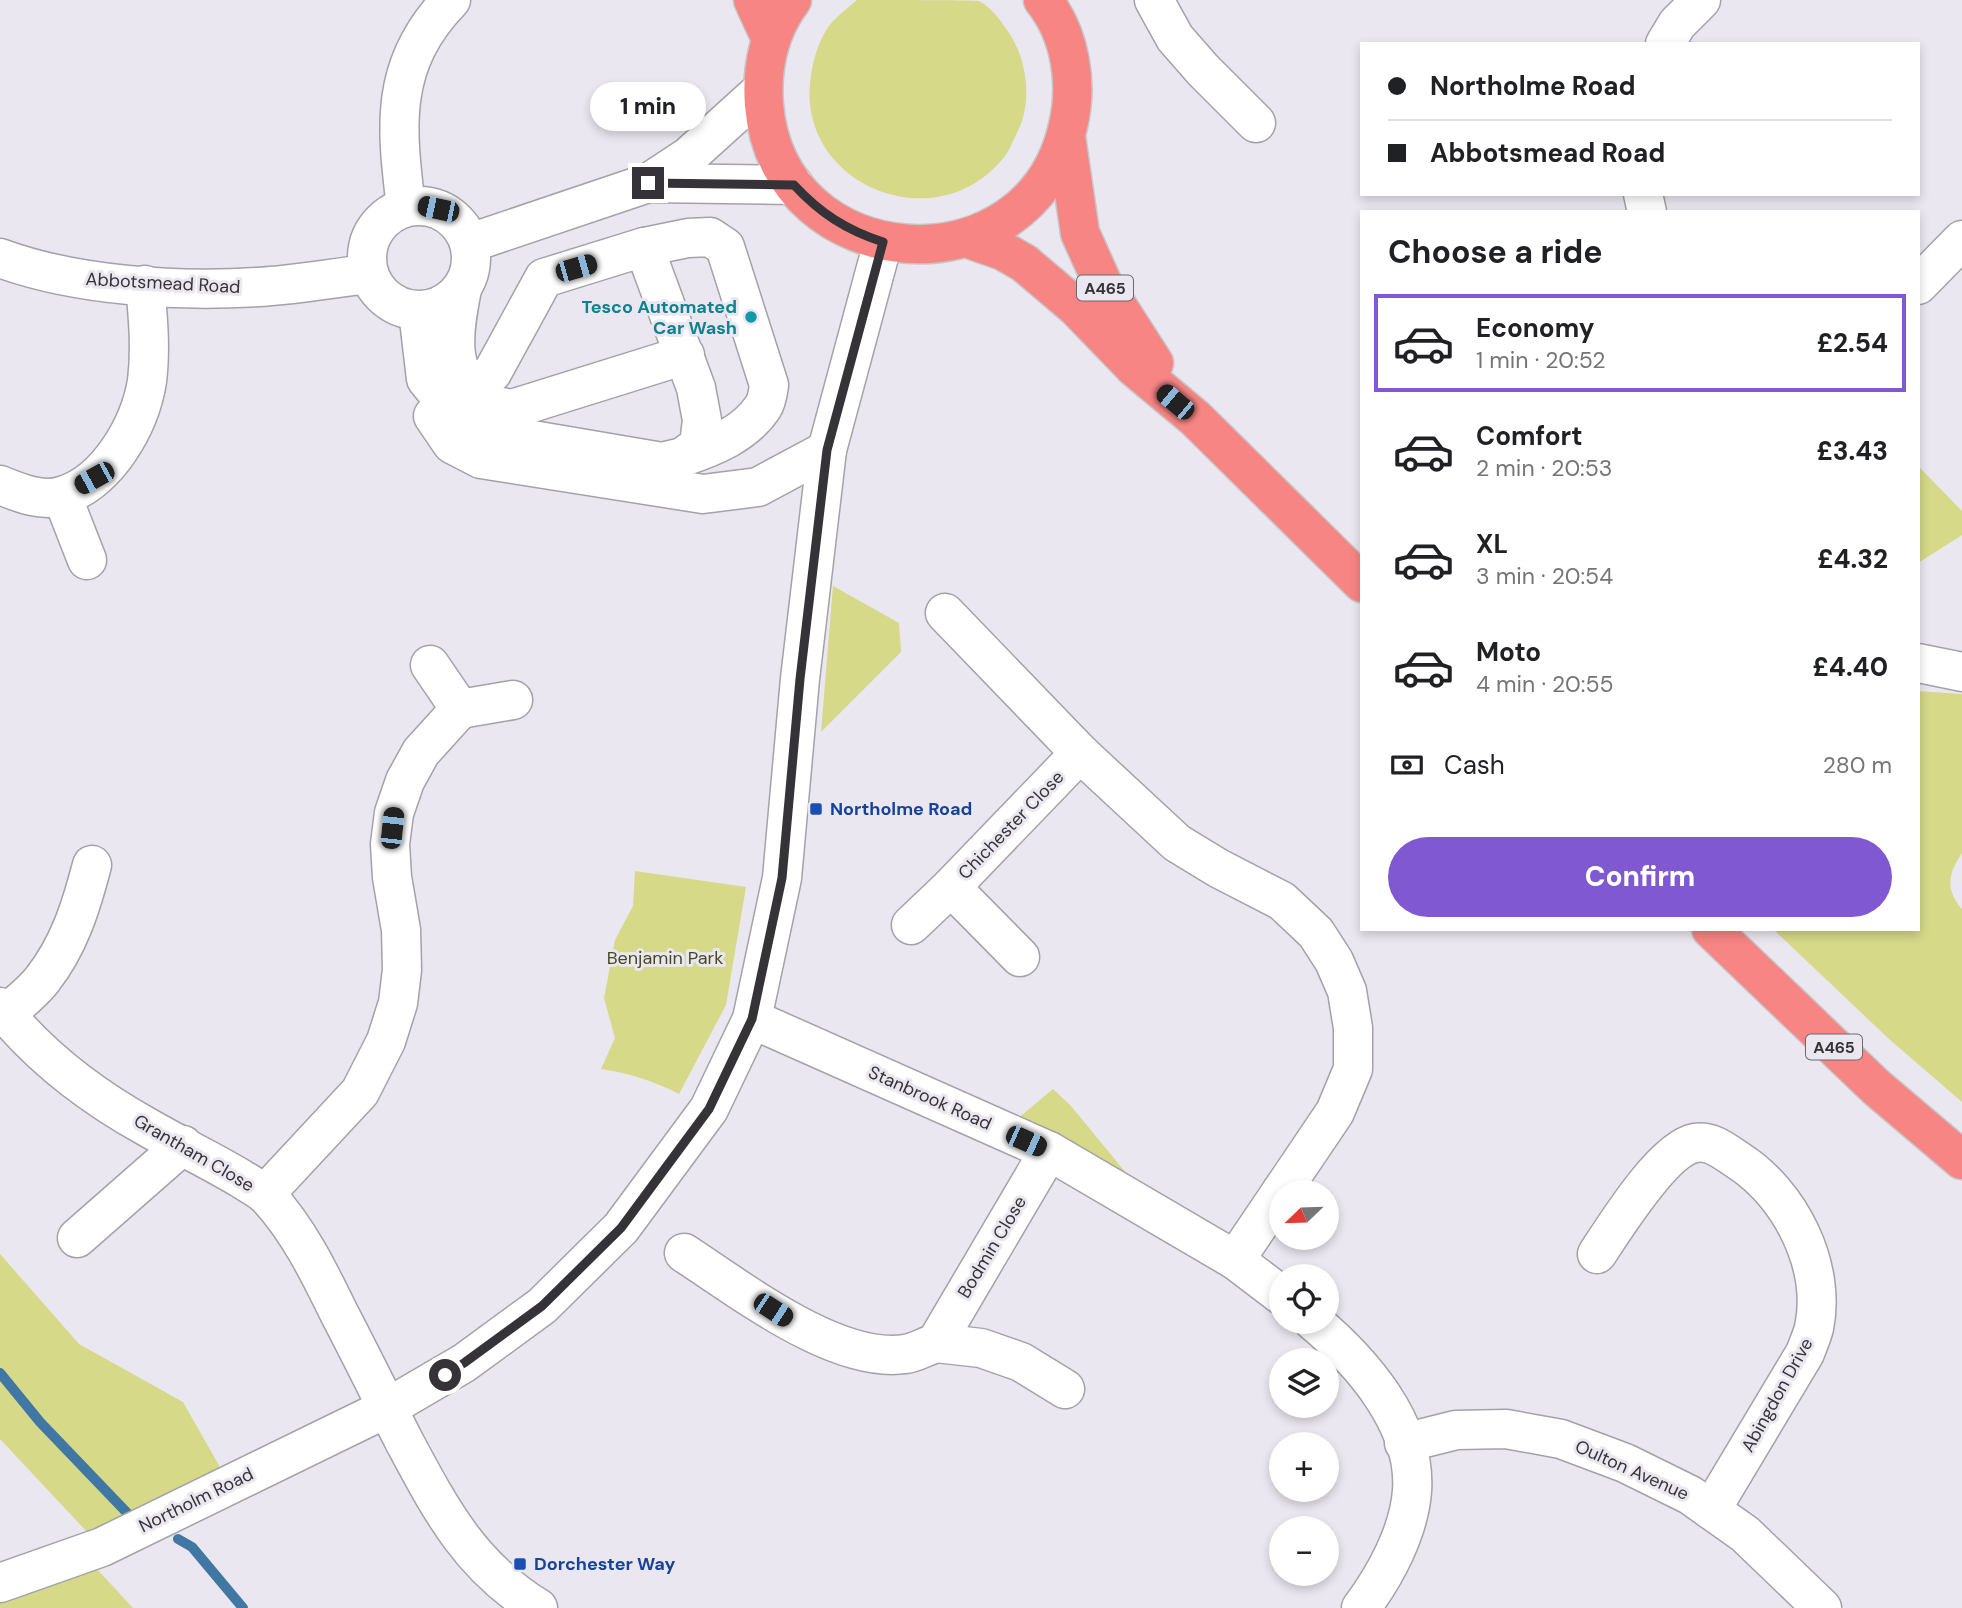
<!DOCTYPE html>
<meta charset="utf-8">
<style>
:root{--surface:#fff;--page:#f6f6f6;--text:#202124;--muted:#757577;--line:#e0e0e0;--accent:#8058d1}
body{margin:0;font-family:"DM Sans",sans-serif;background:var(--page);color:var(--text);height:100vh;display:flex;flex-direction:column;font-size:26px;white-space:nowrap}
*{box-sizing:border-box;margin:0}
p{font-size:23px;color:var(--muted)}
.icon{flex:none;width:38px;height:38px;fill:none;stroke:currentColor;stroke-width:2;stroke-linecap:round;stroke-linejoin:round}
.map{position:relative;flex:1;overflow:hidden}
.drawer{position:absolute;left:1360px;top:210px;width:560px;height:721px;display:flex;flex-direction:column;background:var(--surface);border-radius:0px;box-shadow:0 4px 10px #0003}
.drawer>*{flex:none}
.top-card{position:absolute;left:1360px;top:42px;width:560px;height:154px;border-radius:0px;box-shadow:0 4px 10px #0003;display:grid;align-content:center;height:154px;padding:0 28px;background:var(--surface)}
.needle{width:46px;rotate:247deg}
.fabs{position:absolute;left:1269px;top:1180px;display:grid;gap:14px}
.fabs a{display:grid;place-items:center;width:70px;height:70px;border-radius:50%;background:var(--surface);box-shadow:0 4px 10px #0003;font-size:35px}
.end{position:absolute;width:32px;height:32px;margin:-16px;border:9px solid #353337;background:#fff;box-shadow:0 0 0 4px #fff}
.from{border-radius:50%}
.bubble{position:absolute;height:49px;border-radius:24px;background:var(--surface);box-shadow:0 4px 10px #0003;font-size:23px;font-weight:800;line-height:49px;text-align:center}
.car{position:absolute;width:21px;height:42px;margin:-21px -10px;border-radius:9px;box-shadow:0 0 5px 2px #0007;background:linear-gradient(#222 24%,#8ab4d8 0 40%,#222 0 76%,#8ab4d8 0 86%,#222 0)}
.top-card b{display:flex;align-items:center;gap:24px;height:66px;font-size:26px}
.top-card b+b{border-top:2px solid var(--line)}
.top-card i{width:18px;height:18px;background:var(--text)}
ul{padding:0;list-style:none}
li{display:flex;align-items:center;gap:21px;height:98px;margin:0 14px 10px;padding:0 14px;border:4px solid transparent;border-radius:0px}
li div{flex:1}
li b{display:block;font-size:26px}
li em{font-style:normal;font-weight:800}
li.current{border-color:var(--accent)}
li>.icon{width:63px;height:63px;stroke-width:1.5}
h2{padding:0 28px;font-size:32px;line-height:84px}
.pay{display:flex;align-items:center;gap:18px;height:77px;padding:0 28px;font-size:26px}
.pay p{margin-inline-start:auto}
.cta{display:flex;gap:14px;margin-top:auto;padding:14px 28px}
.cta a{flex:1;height:80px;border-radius:42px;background:var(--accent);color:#fff;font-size:28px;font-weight:800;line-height:80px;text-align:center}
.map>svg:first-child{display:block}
</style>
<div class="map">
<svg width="1962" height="1608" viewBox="0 0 1962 1608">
<rect width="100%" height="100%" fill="#ebe7f0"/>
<!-- green -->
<g fill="#d5d988">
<path d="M 857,0 C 875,0 969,0 979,1 C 994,9 1002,23 1011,36 C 1028,64 1032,104 1017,133 C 1013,140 1010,150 1005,156 C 937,244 793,184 811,75 C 814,56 820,36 833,21 C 840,14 849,7 857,0 Z"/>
<polygon points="1918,466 1962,511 1962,535 1918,563"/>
<polygon points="833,586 899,623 901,652 821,732"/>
<path d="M 1918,691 L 1962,694 L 1962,853 C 1948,873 1945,890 1962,909 L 1962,1102 L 1889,1039 L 1773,929 L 1918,929 Z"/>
<path d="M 635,871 L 746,887 L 726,1005 L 679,1094 C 654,1081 629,1073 601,1069 L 615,1038 L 604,998 L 615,940 L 633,906 Z"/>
<polygon points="1053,1089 1071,1106 1164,1219 1003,1131"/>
<polygon points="0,1254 79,1344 183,1402 221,1469 89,1534 0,1439"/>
<polygon points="95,1567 133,1608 0,1608 0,1597"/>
</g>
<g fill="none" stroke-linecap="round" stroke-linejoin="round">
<!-- stream -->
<g stroke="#4178a3" stroke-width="10">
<polyline points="0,1373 40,1422 132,1518"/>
<polyline points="178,1539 192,1547 243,1608"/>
</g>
<defs>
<g id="minor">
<polyline points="1154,0 1175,38 1203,70 1256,123"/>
<polyline points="1665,44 1677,24 1701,0"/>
<polyline points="648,183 794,185"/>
<polyline points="1643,194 1647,212"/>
<circle cx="419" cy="258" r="52"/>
<path d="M 406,207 C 396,126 389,64 451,0"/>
<polyline points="470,243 648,183 689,156 762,90"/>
<path d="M 644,247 L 688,238 L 710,237 L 725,247 L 769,385 C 768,392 767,401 763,407 C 745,434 713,447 683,457"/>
<path d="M 0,258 C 76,286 177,292 258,287 C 295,285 332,278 369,274"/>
<polyline points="1918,285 1962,240"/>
<path d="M 462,289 C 454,329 445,377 486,402 C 493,407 504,407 512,409 L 685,355"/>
<path d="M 418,311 L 426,379 L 461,422 L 509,436 L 662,462 L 683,457 L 699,445 L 702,420 L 696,388 L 644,247 L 544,278 L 492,373 C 481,381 475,381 463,376"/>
<polyline points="433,416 452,444 481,459 703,494 758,487 827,450"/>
<path d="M 0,485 C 20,493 41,502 62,496 C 108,482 140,425 147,381 C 151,349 148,317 145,285"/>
<polyline points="62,496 87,560"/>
<polyline points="945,613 1080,753 1177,843 1218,868 1282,901 1316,933 1334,961 1347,991 1353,1028 1353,1069 1335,1112 1281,1192"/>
<polyline points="1918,663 1962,672"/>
<polyline points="460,709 513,700"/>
<polyline points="911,925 951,887"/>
<polyline points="1020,957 951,887 1080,753"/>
<path d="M 0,1007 C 39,1056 93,1097 147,1127 C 178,1145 210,1160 240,1178 C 249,1184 260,1189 267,1196 C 298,1229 319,1272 339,1313 C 361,1355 382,1398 404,1441 C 441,1510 469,1565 538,1608"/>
<path d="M 6,1014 C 18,1003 32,993 42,980 C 69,946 81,907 92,865"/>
<polyline points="752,1019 1049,1151 1235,1260 1281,1295"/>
<polyline points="265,1194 360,1092 386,1041 398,1003 402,970 401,930 392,877 390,844 394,813 405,781 421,752 460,709 430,665"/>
<polyline points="77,1238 183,1145"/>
<path d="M 684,1253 C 741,1290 836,1364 905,1354 C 915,1353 926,1346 936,1343 L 1049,1151"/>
<path d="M 1597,1254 C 1615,1227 1663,1149 1695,1143 C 1712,1140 1725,1152 1739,1161 C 1790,1194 1827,1266 1814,1328 C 1812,1336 1808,1345 1805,1353 L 1711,1510"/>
<polyline points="1235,1260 1281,1192"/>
<path d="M 1313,1321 C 1361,1361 1417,1424 1412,1491 C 1409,1532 1385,1576 1361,1608"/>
<polyline points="936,1343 981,1348 1021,1362 1065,1389"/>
<polyline points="1404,1443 1456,1430 1506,1429 1561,1439 1625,1463 1690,1495 1745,1534 1822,1608"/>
<polyline points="0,1583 102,1547 387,1408 464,1363 542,1306 621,1228 709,1109 752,1019 782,878 800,679 827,450 883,242"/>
</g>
<g id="highway">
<polyline points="753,0 771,39"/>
<path d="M 792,0 C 769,30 761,68 764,105 C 778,278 1031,295 1068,126 C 1078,84 1071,35 1043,0"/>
<polyline points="1066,137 1080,233 1102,282 1154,363"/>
<polyline points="966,238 1003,251 1024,263 1076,307 1135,368 1195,418 1362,583"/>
<polyline points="1711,929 1876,1087 1962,1160"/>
</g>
</defs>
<!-- minor casing -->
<use href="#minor" stroke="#a4a1a9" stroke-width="41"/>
<!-- highway casing -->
<use href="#highway" stroke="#c6c6c7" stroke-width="41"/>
<!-- minor -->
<use href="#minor" stroke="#fff" stroke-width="38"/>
<!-- highway -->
<use href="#highway" stroke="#f78584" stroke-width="38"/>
</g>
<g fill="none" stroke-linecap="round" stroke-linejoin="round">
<!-- route -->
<path stroke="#353337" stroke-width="9" d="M 445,1375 L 464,1363 L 542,1306 L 621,1228 L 709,1109 L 752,1019 L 782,878 L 800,679 L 827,450 L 883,242 C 846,230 820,213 794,185 L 648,183"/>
</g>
<!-- markers -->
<circle fill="#0f9aa8" stroke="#ebe7f0" stroke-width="2.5" cx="751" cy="317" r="7"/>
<g fill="#1a4fb4" stroke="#ebe7f0" stroke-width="2.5">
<rect x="809" y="802" width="14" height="14" rx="3.5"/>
<rect x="513" y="1557" width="14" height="14" rx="3.5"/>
</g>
<g text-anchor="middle" stroke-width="6" stroke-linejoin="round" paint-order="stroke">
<!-- shield labels -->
<g fill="#ebe7f0" stroke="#6c696e" stroke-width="2">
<rect x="1077" y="275.5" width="56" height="25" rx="5"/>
<rect x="1806" y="1034.5" width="56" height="25" rx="5"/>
</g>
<g font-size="16" font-weight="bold" fill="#353337">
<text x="1105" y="294">A465</text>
<text x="1834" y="1053">A465</text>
</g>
<!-- street labels -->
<g font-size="18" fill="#353337" stroke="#ebe7f0">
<text transform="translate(163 283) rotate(3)" y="6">Abbotsmead Road</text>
<text transform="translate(1011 825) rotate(-46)" y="6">Chichester Close</text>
<text transform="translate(930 1098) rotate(24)" y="6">Stanbrook Road</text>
<text transform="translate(194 1153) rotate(30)" y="6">Grantham Close</text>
<text transform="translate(992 1247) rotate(-59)" y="6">Bodmin Close</text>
<text transform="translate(1777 1395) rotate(-61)" y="6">Abingdon Drive</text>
<text transform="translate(1632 1470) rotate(24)" y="6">Oulton Avenue</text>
<text transform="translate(196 1500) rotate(-26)" y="6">Northolm Road</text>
</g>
<!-- culture labels -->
<g font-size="18" font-weight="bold" fill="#0d838f" stroke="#ebe7f0" text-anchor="end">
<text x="737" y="313">Tesco Automated<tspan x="737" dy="21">Car Wash</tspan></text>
</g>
<!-- transit labels -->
<g font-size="18" font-weight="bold" fill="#164399" stroke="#ebe7f0" text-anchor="start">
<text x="830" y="815">Northolme Road</text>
<text x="534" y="1570">Dorchester Way</text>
</g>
<!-- park labels -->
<g font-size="18" fill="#474921" stroke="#ebe7f0">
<text x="665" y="964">Benjamin Park</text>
</g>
</g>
</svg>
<div class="fabs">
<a><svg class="needle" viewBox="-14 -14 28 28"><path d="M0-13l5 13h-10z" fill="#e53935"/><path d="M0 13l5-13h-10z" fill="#757577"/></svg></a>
<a><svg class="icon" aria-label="locate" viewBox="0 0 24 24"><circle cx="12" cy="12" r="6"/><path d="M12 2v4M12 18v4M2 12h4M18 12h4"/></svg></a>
<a><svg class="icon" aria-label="layers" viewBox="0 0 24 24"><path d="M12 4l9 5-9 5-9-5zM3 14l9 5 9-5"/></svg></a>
<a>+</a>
<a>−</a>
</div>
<i class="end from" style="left:445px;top:1375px"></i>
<i class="end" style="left:648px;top:183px"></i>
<div class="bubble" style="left:590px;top:82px;width:116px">1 min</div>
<i class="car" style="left:438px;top:209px;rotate:282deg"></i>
<i class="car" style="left:576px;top:268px;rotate:74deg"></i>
<i class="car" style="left:1175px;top:402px;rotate:310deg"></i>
<i class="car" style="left:94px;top:478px;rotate:241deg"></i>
<i class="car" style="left:392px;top:828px;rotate:6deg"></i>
<i class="car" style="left:1026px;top:1141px;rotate:114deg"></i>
<i class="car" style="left:773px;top:1310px;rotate:123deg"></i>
<div class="top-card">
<b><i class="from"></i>Northolme Road</b>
<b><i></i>Abbotsmead Road</b>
</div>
<section class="drawer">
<h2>Choose a ride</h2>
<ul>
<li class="current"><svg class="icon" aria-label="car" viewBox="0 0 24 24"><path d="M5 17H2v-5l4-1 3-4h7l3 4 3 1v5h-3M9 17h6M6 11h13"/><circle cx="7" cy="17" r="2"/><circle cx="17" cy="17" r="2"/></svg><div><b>Economy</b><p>1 min · 20:52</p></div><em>£2.54</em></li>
<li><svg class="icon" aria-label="car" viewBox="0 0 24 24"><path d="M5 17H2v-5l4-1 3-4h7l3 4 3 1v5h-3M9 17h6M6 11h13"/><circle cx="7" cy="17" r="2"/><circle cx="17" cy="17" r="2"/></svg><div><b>Comfort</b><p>2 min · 20:53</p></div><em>£3.43</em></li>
<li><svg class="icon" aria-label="car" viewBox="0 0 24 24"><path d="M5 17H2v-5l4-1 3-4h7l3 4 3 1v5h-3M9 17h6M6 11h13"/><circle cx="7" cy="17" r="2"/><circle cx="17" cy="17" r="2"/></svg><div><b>XL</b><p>3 min · 20:54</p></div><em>£4.32</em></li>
<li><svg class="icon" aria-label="car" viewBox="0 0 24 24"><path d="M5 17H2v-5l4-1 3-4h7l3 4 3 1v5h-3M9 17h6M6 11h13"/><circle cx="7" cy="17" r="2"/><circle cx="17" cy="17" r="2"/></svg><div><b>Moto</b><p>4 min · 20:55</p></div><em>£4.40</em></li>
</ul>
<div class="pay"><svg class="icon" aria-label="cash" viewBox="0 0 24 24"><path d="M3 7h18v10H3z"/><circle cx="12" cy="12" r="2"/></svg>Cash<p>280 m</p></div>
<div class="cta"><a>Confirm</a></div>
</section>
</div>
